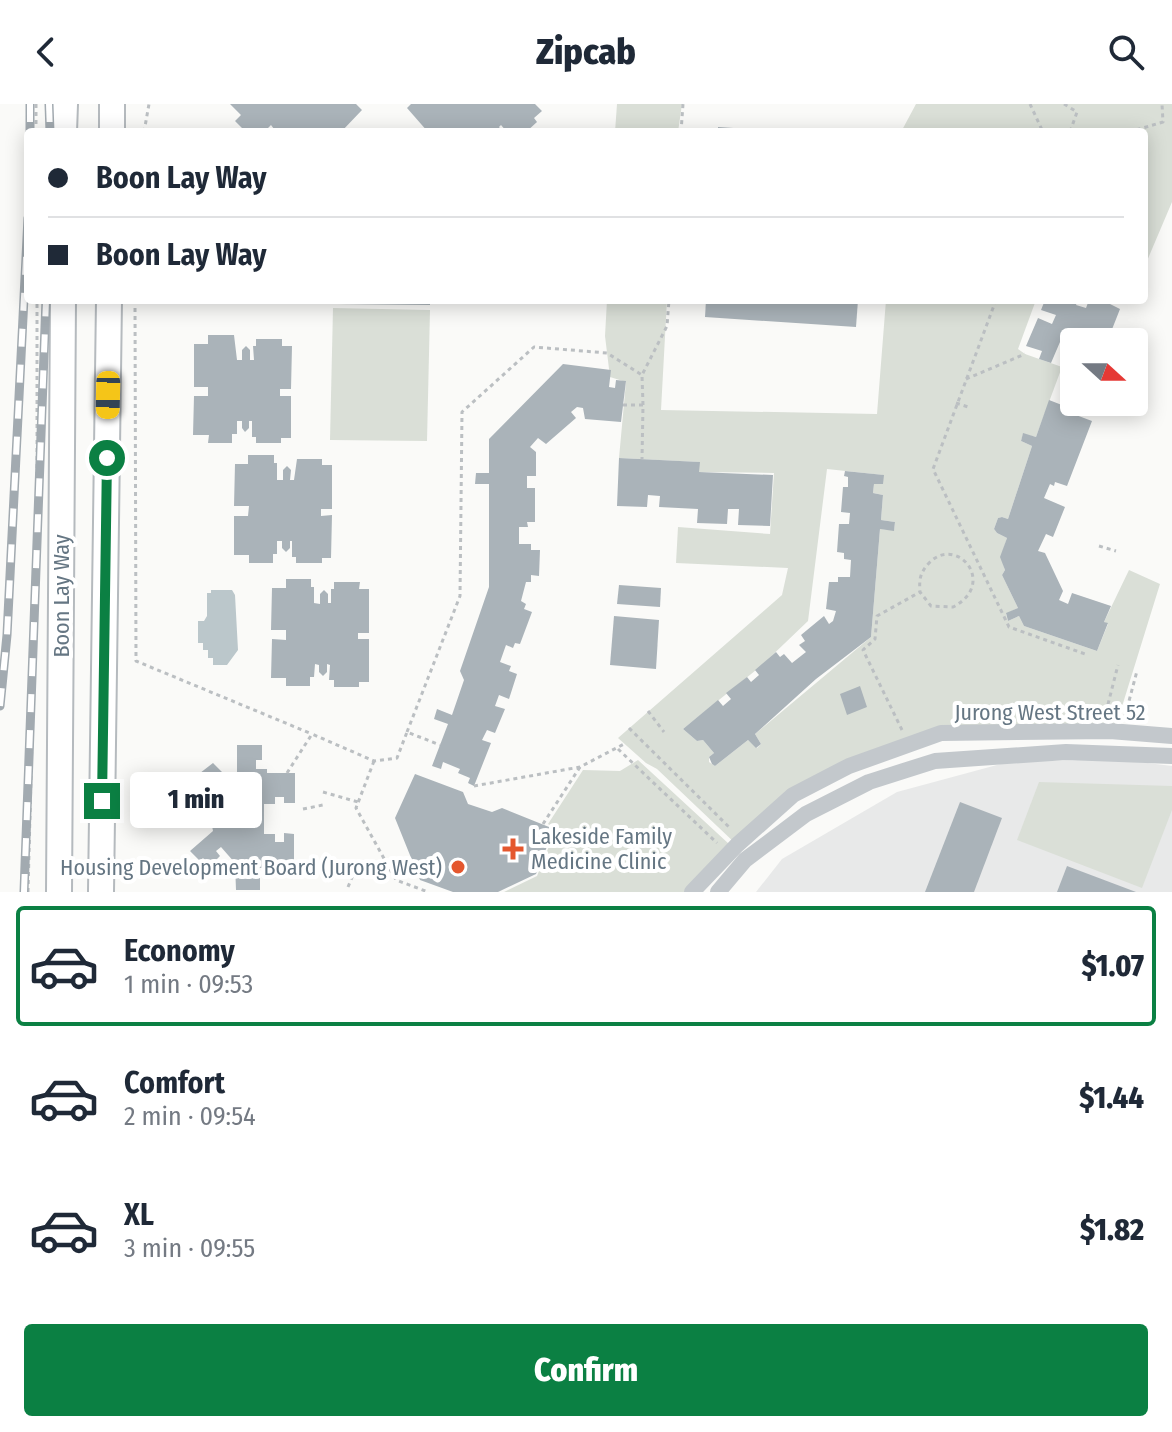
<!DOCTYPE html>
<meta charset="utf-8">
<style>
:root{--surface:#fff;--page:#f6f6f7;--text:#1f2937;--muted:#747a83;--line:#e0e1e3;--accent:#0b8043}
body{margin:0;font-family:"Fira Sans Condensed",sans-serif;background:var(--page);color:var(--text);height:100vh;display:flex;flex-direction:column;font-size:30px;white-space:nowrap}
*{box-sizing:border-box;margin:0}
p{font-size:26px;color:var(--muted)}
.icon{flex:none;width:44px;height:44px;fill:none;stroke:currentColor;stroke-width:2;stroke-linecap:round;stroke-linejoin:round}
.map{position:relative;height:788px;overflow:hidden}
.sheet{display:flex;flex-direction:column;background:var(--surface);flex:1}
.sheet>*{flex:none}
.hud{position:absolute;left:24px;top:24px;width:1124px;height:176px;border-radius:8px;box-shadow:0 4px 20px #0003;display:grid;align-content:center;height:176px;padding:0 24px;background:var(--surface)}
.needle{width:52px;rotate:111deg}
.buttons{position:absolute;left:1060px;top:224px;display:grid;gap:16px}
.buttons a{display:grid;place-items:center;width:88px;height:88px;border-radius:8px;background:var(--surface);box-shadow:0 4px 20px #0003;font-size:40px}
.end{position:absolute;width:36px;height:36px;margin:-18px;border:10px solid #0b8043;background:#fff;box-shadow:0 0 0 4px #fff}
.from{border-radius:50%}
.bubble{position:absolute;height:56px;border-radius:8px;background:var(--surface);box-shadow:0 4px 20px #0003;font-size:26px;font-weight:800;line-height:56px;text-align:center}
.car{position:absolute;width:24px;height:48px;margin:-24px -12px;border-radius:10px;box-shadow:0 0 6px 2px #0007;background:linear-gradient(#f5c518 24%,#345 0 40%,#f5c518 0 76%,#345 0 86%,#f5c518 0)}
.hud b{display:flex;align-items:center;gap:28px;height:76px;font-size:30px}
.hud b+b{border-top:2px solid var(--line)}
.hud i{width:20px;height:20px;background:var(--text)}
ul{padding:14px 0 0;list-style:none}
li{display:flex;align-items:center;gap:24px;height:120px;margin:0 16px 12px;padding:0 8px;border:4px solid transparent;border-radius:8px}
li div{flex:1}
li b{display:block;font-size:30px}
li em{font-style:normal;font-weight:800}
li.on{border-color:var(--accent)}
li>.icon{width:72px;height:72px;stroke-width:1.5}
.button{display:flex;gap:16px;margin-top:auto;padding:16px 24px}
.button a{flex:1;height:92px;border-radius:8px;background:var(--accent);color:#fff;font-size:32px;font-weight:800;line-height:92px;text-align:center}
header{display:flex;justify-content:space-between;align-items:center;height:104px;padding:0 24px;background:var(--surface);font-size:36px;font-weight:800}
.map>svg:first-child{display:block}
</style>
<header><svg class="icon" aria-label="back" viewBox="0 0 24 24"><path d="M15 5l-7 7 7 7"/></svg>Zipcab<svg class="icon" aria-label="search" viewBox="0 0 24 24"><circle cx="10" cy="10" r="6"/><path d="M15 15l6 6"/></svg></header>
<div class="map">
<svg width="1172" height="788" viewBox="0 0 1172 788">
<rect width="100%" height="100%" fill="#fafaf8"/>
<!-- built -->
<polygon fill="#e8e9e9" points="1115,655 1172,662 1172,788 756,788 782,755 897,688 1008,658"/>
<!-- green -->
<g fill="#dadfd7" fill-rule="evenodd">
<polygon points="617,0 682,0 678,28 615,28"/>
<polygon points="916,0 1172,0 1172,98 1144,164 1144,28 901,28"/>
<path d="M 607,196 L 667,196 L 661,306 L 877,310 L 886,196 L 1036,196 L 1018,245 L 1025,250 L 1062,263 L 1036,333 L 1023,330 L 1021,337 L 1032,342 L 1008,415 L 1002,413 L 998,414 L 994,425 L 997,429 L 1007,434 L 1001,453 L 1005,466 L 1002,471 L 1018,504 L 1006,510 L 1008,517 L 1019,512 L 1024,522 L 1097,547 L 1108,520 L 1104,518 L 1129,466 L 1160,480 L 1115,625 L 941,629 L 793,691 L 737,741 L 657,665 L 646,659 L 618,634 L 782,491 L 788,464 L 676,459 L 678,423 L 770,430 L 774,369 L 699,368 L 699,358 L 619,354 L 626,278 L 610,273 L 605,232 ZM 827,365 L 883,371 L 883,380 L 874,380 L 873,389 L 883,391 L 881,416 L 895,418 L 894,426 L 880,425 L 871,533 L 755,630 L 761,640 L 757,644 L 748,636 L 715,662 L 709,658 L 709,653 L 714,649 L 703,636 L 697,637 L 683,625 L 761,562 L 808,517 Z"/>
<polygon points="333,204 430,206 427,337 330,336"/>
<polygon points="638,656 729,740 690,788 504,788 537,772 556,725 548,720 583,666 620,667"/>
<polygon points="1039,678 1172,682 1172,706 1142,784 1017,736"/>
</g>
<!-- water -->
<polygon fill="#bbc7cb" points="211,486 232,486 235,491 238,546 227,561 213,561 213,554 208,554 208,546 203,546 203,539 198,539 198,517 204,517 207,512 207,489 211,489"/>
<!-- building -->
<g fill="#aab3b9">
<polygon points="230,0 356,0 362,6 341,28 270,28 274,25 271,21 264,28 246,28 235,17 241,11"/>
<polygon points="411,0 535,0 542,7 534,14 537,18 526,28 507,28 501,21 499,23 503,28 447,28 445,26 428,28 407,4"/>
<polygon points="718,23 764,26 764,28 718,28"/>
<polygon points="337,196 430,196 430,201 337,200"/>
<polygon points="706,196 858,196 856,223 705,213"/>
<polygon points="1045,196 1078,196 1076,201 1086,204 1089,196 1102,196 1120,205 1109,233 1100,229 1097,238 1074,238 1073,267 1062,263 1070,242 1060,238 1051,259 1039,255 1042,247 1026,242 1038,214 1052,220 1056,211 1041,206"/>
<polygon points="208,231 234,231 237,256 242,256 242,246 246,242 250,246 250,256 254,256 253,242 256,242 256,235 282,235 282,242 292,242 291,285 280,285 280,292 291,292 291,334 281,334 281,339 256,339 256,333 252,333 252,317 249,317 249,324 245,328 242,324 242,317 237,317 237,330 232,330 232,339 208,339 209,331 193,331 194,292 208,292 208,283 194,283 194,240 208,240"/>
<polygon points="563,260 611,266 609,283 615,284 616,276 626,277 621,318 585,315 583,304 577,303 571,308 576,314 546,340 538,334 530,343 536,348 536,372 527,372 527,384 535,384 535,418 527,418 528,423 519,423 519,440 531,440 531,446 540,446 539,472 531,471 531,478 526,478 521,497 526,500 524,505 532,508 520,540 515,539 513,544 506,541 500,558 511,562 509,567 517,570 509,595 499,591 495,602 505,605 495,629 487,626 482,636 491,639 474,682 468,679 470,674 458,669 460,665 443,658 441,665 432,662 448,620 434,615 437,605 452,611 464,576 460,567 489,483 489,380 475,380 476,369 489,369 489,335"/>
<polygon points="1049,296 1067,303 1068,308 1092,317 1067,382 1055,378 1054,382 1050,380 1044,394 1065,403 1053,433 1046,430 1038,447 1045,449 1063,487 1059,496 1068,500 1072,489 1111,502 1104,518 1108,519 1097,547 1024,522 1019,512 1008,517 1006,509 1018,504 1002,471 1005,466 1000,453 1007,434 997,429 994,425 998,414 1002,413 1008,415 1032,342 1021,337 1023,329 1036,333"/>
<polygon points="248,351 274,351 274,359 277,359 277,376 283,376 283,366 287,362 291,366 290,376 294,376 297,355 322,355 322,361 332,361 332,405 321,405 321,412 332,411 331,454 322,454 322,459 296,459 296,453 292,453 292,437 290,437 290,444 286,448 282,444 282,437 277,437 277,450 273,450 273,459 249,459 249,451 234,451 234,412 248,412 249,402 234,402 235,360 248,360"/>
<polygon points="619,354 700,358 699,368 773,371 770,422 738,421 739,405 728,405 727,420 697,419 698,405 659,403 660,392 648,391 647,403 617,402"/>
<polygon points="845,367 884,371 883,380 874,380 873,389 883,391 881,416 895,418 894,427 880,425 871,533 816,575 755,630 761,640 756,644 748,636 715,662 712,660 709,653 714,649 703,636 697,637 683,625 718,596 723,602 731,595 726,589 747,573 751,578 759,571 755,566 776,548 780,553 784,550 792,559 806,548 799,541 805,537 801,531 824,512 829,520 833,517 836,507 826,505 829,478 838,478 838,473 850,473 851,456 844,455 844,449 837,448 839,420 849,420 850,409 841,408 843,383 848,383 848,373 844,372"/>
<polygon points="286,475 311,475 311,483 314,483 314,499 320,500 320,490 324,486 328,490 328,499 331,499 331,485 334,485 334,478 360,478 359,485 369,485 369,529 358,529 358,535 369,535 369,578 359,578 359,583 334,583 334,576 329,576 330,561 327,560 327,568 323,572 319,568 319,561 315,560 314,573 310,573 310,582 286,582 286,574 271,574 272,535 286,536 286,526 271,526 272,484 286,484"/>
<polygon points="619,481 661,484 660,503 617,500"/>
<polygon points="614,512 659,516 656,565 610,561"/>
<polygon points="860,582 867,603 847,611 840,590"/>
<polygon points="237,641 262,641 262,656 256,656 256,665 267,665 267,669 295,669 295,699 284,699 284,693 275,693 275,700 264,700 264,730 275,730 275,738 284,738 284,729 294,730 294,760 265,760 265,764 254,764 254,772 260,772 260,786 236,786 235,759 221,743 216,747 220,752 210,762 203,754 200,757 190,747 213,727 210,711 213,698 191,676 213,659 223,669 216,675 224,683 237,670"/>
<polygon points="415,670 463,688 468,700 492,708 502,704 554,725 536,770 498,788 453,788 420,776 395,714"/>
<polygon points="960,698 1002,714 974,788 925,788"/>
<polygon points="1067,762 1136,788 1057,788"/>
</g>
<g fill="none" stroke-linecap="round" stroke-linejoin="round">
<defs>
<g id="primary">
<polyline points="64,28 65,0"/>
<polyline points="112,28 112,0"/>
<polyline points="59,788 63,196"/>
<polyline points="101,788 109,196"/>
</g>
</defs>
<!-- primary casing -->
<use href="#primary" stroke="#b5babe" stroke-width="28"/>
<!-- path -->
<g stroke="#bbbfc2" stroke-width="3" stroke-dasharray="4 4" stroke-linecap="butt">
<polyline points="36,0 36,28"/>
<polyline points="1030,0 1043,28"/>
<polyline points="1064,0 1077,8 1070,28"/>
<polyline points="144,28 149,0"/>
<polyline points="681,28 683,0"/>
<polyline points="1129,28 1163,18 1162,0"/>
<polyline points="135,196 136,557 312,630"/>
<polyline points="996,196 933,365 1009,523 1088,551"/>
<polyline points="1134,263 1146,267"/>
<polyline points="966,275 1025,250"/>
<polyline points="956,299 971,304"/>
<polyline points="623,301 643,301 642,355"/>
<polyline points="643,301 642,271 667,222 669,196"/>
<polyline points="1099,442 1116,447"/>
<polyline points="648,607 664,628"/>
<polyline points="1106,608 1118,561"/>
<polyline points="1125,612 1137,567"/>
<polyline points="629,624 731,725"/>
<path d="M 902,626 L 863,546 L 875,535 L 877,512 L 920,488 L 931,502 L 953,503 C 998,480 957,430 929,459 C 920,469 919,475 920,488"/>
<polyline points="407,628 460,492 462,308 534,243 607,249 642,271"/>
<polyline points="618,645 717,739"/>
<polyline points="374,657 356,704 396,776 428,788"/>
<polyline points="287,669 312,630 374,657 397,654 407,628 440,641"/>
<polyline points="474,682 580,663 624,640"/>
<polyline points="323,688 358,698"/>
<polyline points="303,705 323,701"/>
<polyline points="543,720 580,663"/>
<polyline points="348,783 358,759"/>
<polyline points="28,788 37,442 37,196"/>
</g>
<!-- street -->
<g stroke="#c3c8cc" stroke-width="16">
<polyline points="692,788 737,741 793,691 849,662 941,629 1110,627 1172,632"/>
<polyline points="718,788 745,756 806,710 869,678 935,657 1066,648 1172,652"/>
</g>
<!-- primary -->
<use href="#primary" stroke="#fff" stroke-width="24"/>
<defs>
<g id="rail">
<polyline points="30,0 30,28"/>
<polyline points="49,0 50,28"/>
<polyline points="0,602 7,531 28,114"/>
<polyline points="24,788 46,196"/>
</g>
</defs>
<!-- rail casing -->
<use href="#rail" stroke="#a2aab0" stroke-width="9"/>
<!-- rail -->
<use href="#rail" stroke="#fff" stroke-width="6" stroke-dasharray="18" stroke-linecap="butt"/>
</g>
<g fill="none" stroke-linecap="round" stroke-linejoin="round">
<!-- route -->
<polyline stroke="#0b8043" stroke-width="10" points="102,697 107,354"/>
</g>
<!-- markers -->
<g fill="#e4572e" stroke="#fff" stroke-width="3">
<path d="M509 733h8v8h8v8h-8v8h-8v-8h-8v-8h8z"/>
<circle cx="458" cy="763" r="8"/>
</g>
<g text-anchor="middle" stroke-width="8" stroke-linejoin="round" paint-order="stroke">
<!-- street labels -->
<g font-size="22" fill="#657683" stroke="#fff">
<text transform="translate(61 492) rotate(-90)" y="8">Boon Lay Way</text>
<text x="1050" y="616">Jurong West Street 52</text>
</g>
<!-- poi labels -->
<g font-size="22" fill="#657683" stroke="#fff" text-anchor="start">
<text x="531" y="740">Lakeside Family<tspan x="531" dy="25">Medicine Clinic</tspan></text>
<text x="442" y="771" text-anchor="end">Housing Development Board (Jurong West)</text>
</g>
</g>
</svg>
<div class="buttons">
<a><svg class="needle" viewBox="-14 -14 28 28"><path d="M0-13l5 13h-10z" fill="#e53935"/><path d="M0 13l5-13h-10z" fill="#747a83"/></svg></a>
</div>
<i class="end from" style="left:107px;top:354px"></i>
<i class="end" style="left:102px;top:697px"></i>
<div class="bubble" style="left:130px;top:668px;width:132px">1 min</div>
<i class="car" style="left:108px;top:291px;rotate:181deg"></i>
<div class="hud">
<b><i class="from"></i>Boon Lay Way</b>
<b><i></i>Boon Lay Way</b>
</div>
</div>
<section class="sheet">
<ul>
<li class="on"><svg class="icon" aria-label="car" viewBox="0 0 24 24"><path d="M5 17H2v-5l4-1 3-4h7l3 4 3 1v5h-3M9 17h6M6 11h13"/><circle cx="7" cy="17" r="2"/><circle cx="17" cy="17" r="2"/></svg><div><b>Economy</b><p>1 min · 09:53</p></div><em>$1.07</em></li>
<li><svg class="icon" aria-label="car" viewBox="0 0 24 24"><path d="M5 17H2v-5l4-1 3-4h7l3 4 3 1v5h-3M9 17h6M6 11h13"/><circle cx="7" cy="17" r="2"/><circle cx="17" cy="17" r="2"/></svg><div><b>Comfort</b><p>2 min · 09:54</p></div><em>$1.44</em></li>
<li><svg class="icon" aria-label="car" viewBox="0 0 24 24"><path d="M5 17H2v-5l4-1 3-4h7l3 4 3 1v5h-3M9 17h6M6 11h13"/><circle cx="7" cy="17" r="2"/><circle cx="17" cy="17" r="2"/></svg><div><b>XL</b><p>3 min · 09:55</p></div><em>$1.82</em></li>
</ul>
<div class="button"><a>Confirm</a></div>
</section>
